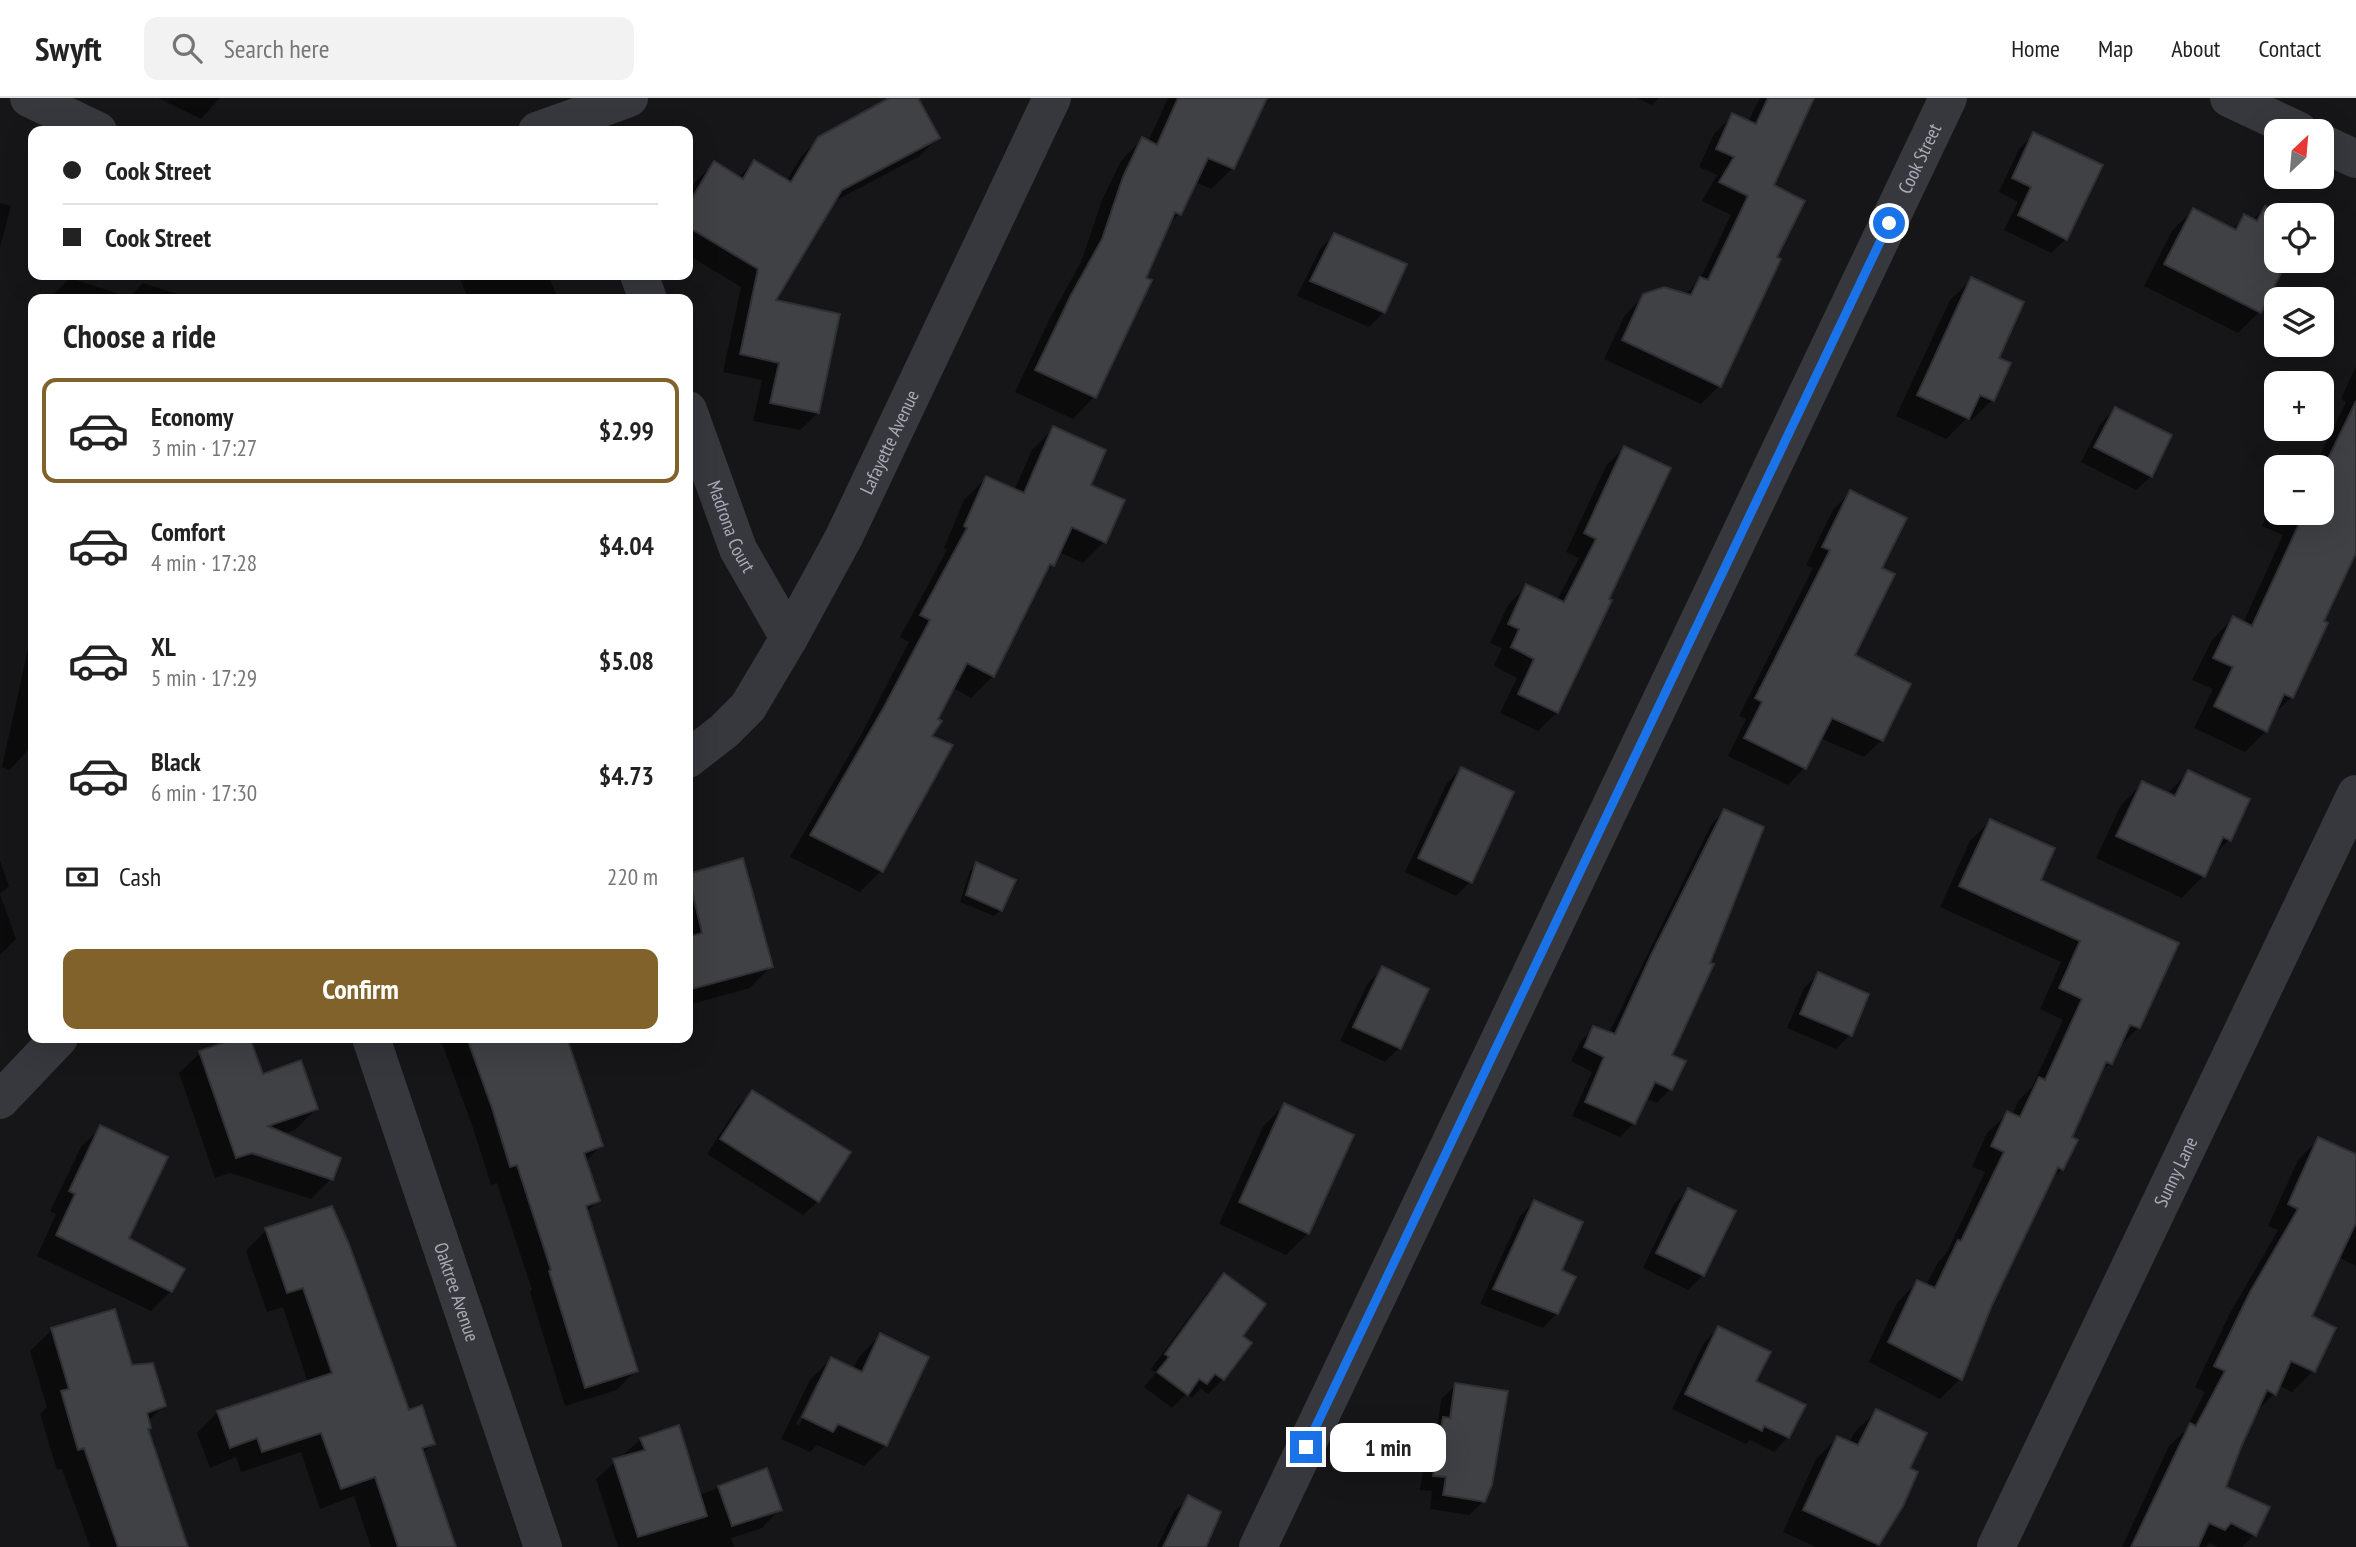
<!DOCTYPE html>
<meta charset="utf-8">
<style>
:root{--surface:#fff;--page:#f2f2f2;--text:#222;--muted:#767676;--line:#e0e0e0;--accent:#80622a}
body{margin:0;font-family:"PT Sans Narrow",sans-serif;background:var(--page);color:var(--text);height:100vh;display:flex;flex-direction:column;font-size:26px;white-space:nowrap}
*{box-sizing:border-box;margin:0}
p{font-size:23px;color:var(--muted)}
.icon{flex:none;width:38px;height:38px;fill:none;stroke:currentColor;stroke-width:2;stroke-linecap:round;stroke-linejoin:round}
.map{position:relative;flex:1;overflow:hidden}
.details{position:absolute;left:28px;top:196px;width:665px;height:749px;display:flex;flex-direction:column;background:var(--surface);border-radius:14px;box-shadow:0 7px 28px #0002}
.details>*{flex:none}
.hud{position:absolute;left:28px;top:28px;width:665px;height:154px;border-radius:14px;box-shadow:0 7px 28px #0002;display:grid;align-content:center;height:154px;padding:0 35px;background:var(--surface)}
.needle{width:46px;rotate:26deg}
.tools{position:absolute;left:2264px;top:21px;display:grid;gap:14px}
.tools a{display:grid;place-items:center;width:70px;height:70px;border-radius:14px;background:var(--surface);box-shadow:0 7px 28px #0002;font-size:35px}
.end{position:absolute;width:32px;height:32px;margin:-16px;border:9px solid #1a73e8;background:#fff;box-shadow:0 0 0 4px #fff}
.from{border-radius:50%}
.bubble{position:absolute;height:49px;border-radius:14px;background:var(--surface);box-shadow:0 7px 28px #0002;font-size:23px;font-weight:600;line-height:49px;text-align:center}
.hud b{display:flex;align-items:center;gap:24px;height:66px;font-size:26px}
.hud b+b{border-top:2px solid var(--line)}
.hud i{width:18px;height:18px;background:var(--text)}
ul{padding:0;list-style:none}
li{display:flex;align-items:center;gap:21px;height:105px;margin:0 14px 10px;padding:0 21px;border:4px solid transparent;border-radius:14px}
li div{flex:1}
li b{display:block;font-size:26px}
li em{font-style:normal;font-weight:600}
li.current{border-color:var(--accent)}
li>.icon{width:63px;height:63px;stroke-width:1.5}
h2{padding:0 35px;font-size:32px;line-height:84px}
.pay{display:flex;align-items:center;gap:18px;height:77px;padding:0 35px;font-size:26px}
.pay p{margin-inline-start:auto}
.cta{display:flex;gap:14px;margin-top:auto;padding:14px 35px}
.cta a{flex:1;height:80px;border-radius:14px;background:var(--accent);color:#fff;font-size:28px;font-weight:600;line-height:80px;text-align:center}
header{display:flex;align-items:center;gap:42px;box-sizing:border-box;height:98px;padding:0 35px;background:var(--surface);border-bottom:2px solid var(--line)}
header strong{font-size:33px}
nav{display:flex;gap:38px;margin-inline-start:auto;font-size:24px}
.search{width:490px;height:63px;background:var(--page);display:flex;align-items:center;gap:18px;box-sizing:border-box;padding:0 24px;border-radius:14px;color:var(--muted);font-size:26px}
.map>svg:first-child{display:block}
</style>
<header>
<strong>Swyft</strong>
<div class="search"><svg class="icon" aria-label="search" viewBox="0 0 24 24"><circle cx="10" cy="10" r="6"/><path d="M15 15l6 6"/></svg>Search here</div>
<nav><a>Home</a><a>Map</a><a>About</a><a>Contact</a></nav>
</header>
<div class="map">
<svg width="2356" height="1449" viewBox="0 0 2356 1449">
<rect width="100%" height="100%" fill="#161618"/>
<!-- shadow -->
<g fill="#0007" fill-rule="evenodd">
<polygon points="158,0 220,0 201,21"/>
<polygon points="892,0 916,0 937,40 920,58 833,104 773,203 818,315 800,332 753,323 762,282 723,274 741,189 688,157 688,98 696,83 714,66 738,80 754,64 786,83 801,59 819,40"/>
<polygon points="1168,0 1265,0 1233,70 1211,91 1195,84 1180,115 1167,128 1143,180 1149,183 1094,299 1073,321 1015,294 1050,220 1081,164 1102,102 1121,63 1142,41 1148,44"/>
<polygon points="1637,0 1659,0 1652,7"/>
<polygon points="1760,0 1812,0 1772,88 1775,160 1719,288 1701,306 1604,261 1625,217 1644,198 1685,197 1700,181 1731,117 1702,103 1717,77 1699,69 1714,36 1733,17 1748,24"/>
<polygon points="2034,36 2066,141 2051,155 2004,132 2018,104 1999,94 2019,51"/>
<polygon points="0,105 11,108 0,149"/>
<polygon points="2265,110 2280,117 2277,117 2277,163 2285,163 2259,214 2238,235 2144,188 2172,133 2193,112 2231,132 2245,118 2252,122"/>
<polygon points="1335,137 1384,214 1369,229 1297,198 1320,151"/>
<polygon points="463,177 548,177 558,201 468,201 460,180"/>
<polygon points="70,180 129,199 143,185 181,197 180,201 53,201 55,195"/>
<polygon points="1972,181 1997,261 1992,302 1971,323 1966,321 1946,341 1896,318 1950,202"/>
<polygon points="2356,268 2356,451 2322,524 2292,599 2273,617 2266,633 2245,654 2194,630 2213,591 2192,582 2212,542 2233,520 2243,525 2283,437 2262,428 2277,397 2277,415 2322,415 2322,369 2314,369 2346,304 2341,301"/>
<polygon points="2115,311 2151,378 2136,392 2081,364 2101,325"/>
<polygon points="1054,330 1089,388 1104,444 1083,465 1059,454 1053,467 1042,478 993,578 971,600 952,589 930,638 881,773 860,794 790,759 863,633 909,544 900,539 947,452 944,450 964,402 986,380 1014,393 1032,352"/>
<polygon points="1624,350 1557,614 1538,633 1500,615 1517,580 1494,568 1502,550 1490,545 1508,507 1527,488 1557,502 1579,460 1566,454 1606,368"/>
<polygon points="1850,394 1880,471 1853,558 1882,642 1864,659 1820,640 1805,669 1788,687 1728,658 1746,621 1739,618 1813,470 1806,467 1833,412"/>
<polygon points="33,528 33,646 10,672 2,669"/>
<polygon points="1461,671 1470,784 1456,798 1405,774 1447,685"/>
<polygon points="2189,674 2229,742 2213,758 2203,778 2182,800 2096,760 2121,707 2143,685 2167,696"/>
<polygon points="1724,713 1669,958 1683,964 1670,991 1657,1005 1645,1000 1634,1025 1620,1039 1572,1018 1592,974 1571,963 1580,944 1594,930 1609,935 1711,727"/>
<polygon points="1990,723 2038,783 2177,846 2139,929 2118,950 2110,965 2098,978 2070,1040 2062,1071 2048,1084 1990,1206 1960,1281 1940,1301 1869,1264 1897,1205 1917,1184 1926,1188 1938,1164 1946,1156 1985,1074 1972,1069 1987,1035 2008,1015 2012,1017 2019,1002 2032,989 2063,922 2040,911 2061,864 1940,809 1970,743"/>
<polygon points="742,762 771,868 750,890 688,907 688,777"/>
<polygon points="0,763 9,788 0,796 16,841 0,857"/>
<polygon points="977,766 1001,812 994,818 960,804 970,773"/>
<polygon points="1383,871 1399,950 1385,964 1340,943 1368,885"/>
<polygon points="1819,876 1850,937 1836,951 1787,930 1804,890"/>
<path d="M 242,940 L 249,940 L 262,978 L 316,1011 L 295,1032 L 282,1036 L 331,1081 L 311,1101 L 230,1075 L 215,1080 L 179,975 L 200,955 ZM 244,1051 L 287,1066 L 286,1068 L 243,1054 Z"/>
<polygon points="440,940 568,940 573,956 571,958 601,1048 585,1064 598,1102 586,1115 636,1272 617,1292 565,1308 530,1194 532,1192 497,1085 491,1087 473,1030"/>
<polygon points="752,994 818,1103 803,1117 707,1056 738,1008"/>
<polygon points="1284,1007 1308,1135 1286,1157 1219,1126 1263,1029"/>
<polygon points="101,1029 127,1140 171,1193 151,1213 37,1158 56,1116 50,1113 81,1049"/>
<polygon points="2319,1041 2356,1058 2356,1168 2338,1159 2309,1219 2313,1273 2292,1294 2278,1287 2274,1296 2254,1316 2224,1390 2254,1437 2242,1449 2217,1449 2210,1445 2206,1449 2122,1449 2169,1348 2185,1333 2205,1294 2195,1289 2229,1217 2278,1132 2268,1128 2298,1062"/>
<polygon points="1689,1092 1703,1177 1688,1192 1643,1170 1674,1106"/>
<polygon points="1534,1104 1559,1172 1557,1215 1543,1230 1480,1206 1520,1118"/>
<polygon points="266,1132 433,1345 422,1356 455,1449 371,1449 354,1398 320,1411 301,1354 241,1374 236,1359 210,1370 197,1335 218,1314 308,1285 283,1209 267,1214 246,1153"/>
<polygon points="1224,1177 1240,1238 1250,1245 1223,1281 1208,1296 1201,1290 1192,1300 1186,1296 1172,1310 1144,1289 1156,1275 1151,1271 1210,1191"/>
<polygon points="1718,1230 1788,1339 1774,1354 1750,1342 1746,1346 1672,1311 1704,1245"/>
<polygon points="52,1232 131,1268 164,1308 147,1324 146,1332 187,1449 90,1449 62,1371 57,1372 40,1316 47,1309 30,1253"/>
<path d="M 880,1237 L 885,1347 L 864,1368 L 817,1347 L 810,1354 L 781,1341 L 810,1282 L 831,1261 L 853,1271 L 859,1259 ZM 817,1284 L 821,1284 L 799,1328 L 796,1326 Z"/>
<polygon points="1456,1287 1484,1403 1469,1417 1430,1411 1432,1393 1420,1392 1429,1335 1438,1326 1441,1301"/>
<polygon points="1876,1313 1908,1371 1902,1407 1878,1446 1875,1449 1816,1449 1783,1434 1816,1361 1837,1340 1849,1345 1854,1335"/>
<polygon points="641,1341 699,1397 766,1373 780,1411 762,1430 731,1440 734,1449 618,1449 596,1381"/>
<polygon points="1189,1400 1204,1449 1157,1449 1174,1414"/>
</g>
<!-- building -->
<g fill="#404145" stroke="#303034" stroke-width="2">
<polygon points="889,0 918,0 940,40 842,92 776,202 840,216 819,315 770,305 779,265 740,256 758,171 688,129 688,107 714,63 743,81 754,62 791,84 818,39"/>
<polygon points="1178,0 1267,0 1234,71 1208,60 1181,117 1175,114 1146,180 1152,182 1096,300 1035,272 1071,197 1102,141 1123,79 1142,39 1157,47"/>
<polygon points="1768,0 1814,0 1774,87 1805,103 1777,159 1781,161 1721,289 1622,242 1643,196 1664,189 1691,197 1700,179 1708,182 1748,98 1719,84 1734,59 1716,51 1732,15 1756,26"/>
<polygon points="2033,34 2103,67 2067,142 2018,117 2031,89 2012,80"/>
<polygon points="2265,108 2283,117 2277,117 2277,163 2287,163 2261,215 2164,166 2193,110 2236,132 2244,116 2257,123"/>
<polygon points="1334,135 1407,166 1385,215 1310,183"/>
<polygon points="1971,179 2024,204 1999,260 2011,265 1994,303 1980,297 1969,321 1917,297"/>
<polygon points="2356,303 2356,455 2324,523 2328,525 2293,600 2284,596 2267,634 2214,608 2233,569 2213,560 2233,518 2252,528 2304,415 2322,415 2322,373"/>
<polygon points="2115,309 2172,337 2152,379 2094,349"/>
<polygon points="1053,328 1106,352 1091,387 1125,402 1106,445 1072,429 1054,468 1050,466 994,579 967,565 938,621 942,623 932,638 953,647 883,774 810,737 884,609 930,522 920,517 967,430 964,428 986,378 1024,395"/>
<polygon points="1624,348 1671,370 1609,501 1612,502 1558,615 1518,596 1534,561 1511,549 1519,531 1508,526 1526,486 1564,504 1596,441 1584,435"/>
<polygon points="1850,392 1907,420 1882,470 1895,476 1855,557 1911,586 1883,643 1832,620 1806,671 1744,640 1762,604 1755,600 1830,452 1822,449"/>
<polygon points="1461,669 1514,694 1472,785 1418,760"/>
<polygon points="2188,672 2250,701 2231,743 2223,739 2205,779 2116,738 2142,683 2175,698"/>
<polygon points="1724,711 1764,729 1710,865 1714,866 1672,957 1686,963 1672,992 1655,984 1635,1026 1585,1004 1604,959 1584,949 1593,928 1615,936 1651,857"/>
<polygon points="1990,721 2055,750 2041,782 2179,845 2140,930 2130,927 2112,966 2106,964 2072,1039 2078,1042 2063,1072 2058,1069 1992,1207 1962,1282 1888,1244 1917,1182 1935,1190 1958,1142 1961,1143 2004,1054 1991,1048 2007,1013 2020,1019 2039,979 2045,982 2082,901 2059,890 2080,843 1959,788"/>
<polygon points="743,760 773,869 688,892 688,839 702,835 688,776"/>
<polygon points="976,764 1016,782 1002,813 966,797"/>
<polygon points="1382,868 1429,891 1401,951 1353,929"/>
<polygon points="1818,874 1869,896 1852,938 1800,916"/>
<polygon points="237,940 250,940 263,976 301,962 318,1011 268,1028 341,1060 333,1082 252,1055 236,1060 199,953"/>
<polygon points="467,940 567,940 603,1048 584,1055 600,1103 586,1108 638,1273 585,1290 549,1173 551,1172 517,1067 510,1069 492,1010"/>
<polygon points="752,992 851,1054 819,1104 720,1041"/>
<polygon points="1284,1005 1354,1037 1309,1136 1239,1104"/>
<polygon points="100,1027 168,1059 129,1140 185,1171 172,1194 56,1137 75,1096 69,1093"/>
<polygon points="2318,1039 2356,1056 2356,1125 2312,1218 2336,1230 2315,1274 2291,1263 2276,1297 2267,1292 2241,1349 2226,1389 2270,1409 2256,1438 2231,1425 2225,1432 2209,1425 2198,1449 2131,1449 2190,1325 2196,1328 2225,1273 2214,1268 2250,1194 2298,1111 2288,1106"/>
<polygon points="1688,1090 1736,1113 1704,1178 1656,1155"/>
<polygon points="1534,1102 1583,1124 1562,1172 1576,1179 1558,1216 1493,1191"/>
<polygon points="332,1108 349,1146 409,1312 422,1307 435,1346 422,1350 456,1449 398,1449 375,1379 341,1391 321,1335 262,1354 257,1340 230,1350 217,1313 332,1275 303,1190 287,1195 265,1130"/>
<polygon points="1224,1175 1266,1206 1243,1238 1252,1245 1224,1282 1215,1276 1207,1286 1199,1281 1188,1297 1157,1274 1169,1259 1165,1256"/>
<polygon points="115,1211 132,1267 153,1265 166,1308 147,1315 151,1330 148,1331 188,1449 118,1449 84,1350 78,1352 61,1293 69,1291 51,1230"/>
<polygon points="1718,1228 1771,1254 1756,1283 1806,1307 1789,1340 1764,1328 1762,1333 1685,1296"/>
<polygon points="880,1235 929,1259 887,1348 838,1326 833,1334 802,1319 831,1259 862,1274"/>
<polygon points="1455,1285 1508,1293 1492,1387 1485,1404 1443,1397 1446,1379 1433,1378 1443,1319 1450,1320"/>
<polygon points="1876,1311 1927,1335 1910,1370 1918,1374 1903,1408 1879,1447 1803,1412 1837,1338 1858,1347"/>
<polygon points="679,1327 707,1418 638,1439 613,1361 645,1352 640,1340"/>
<polygon points="767,1370 782,1412 732,1428 718,1388"/>
<polygon points="1188,1397 1221,1414 1206,1449 1163,1449"/>
</g>
<g fill="none" stroke-linecap="round" stroke-linejoin="round">
<!-- minor -->
<g stroke="#37383d" stroke-width="38">
<polyline points="29,0 98,33"/>
<polyline points="2229,0 2299,33"/>
<polyline points="537,33 629,0"/>
<polyline points="2322,45 2356,61"/>
<polyline points="639,177 648,201"/>
<path id="s1" d="M 688,312 L 738,451 L 789,540"/>
<path id="s2" d="M 688,661 L 724,633 L 748,609 L 789,540 L 844,439 L 1052,0"/>
<path id="s3" d="M 371,940 L 543,1449"/>
<polyline points="0,1002 59,940"/>
<path id="s4" d="M 1258,1449 L 1948,0"/>
<path id="s5" d="M 1996,1449 L 2356,696"/>
</g>
</g>
<g fill="none" stroke-linecap="round" stroke-linejoin="round">
<!-- route -->
<polyline stroke="#1a73e8" stroke-width="9" points="1306,1349 1889,125"/>
</g>
<g text-anchor="middle" stroke-width="5" stroke-linejoin="round" paint-order="stroke">
<!-- street labels -->
<g font-size="19" fill="#a8adb8" stroke="#111113">
<text dy="7" stroke="none"><textPath href="#s4" startOffset="1538">Cook Street</textPath></text>
<text dy="7" stroke="none"><textPath href="#s2" startOffset="380">Lafayette Avenue</textPath></text>
<text dy="7" stroke="none"><textPath href="#s1" startOffset="124">Madrona Court</textPath></text>
<text dy="7" stroke="none"><textPath href="#s5" startOffset="416">Sunny Lane</textPath></text>
<text dy="7" stroke="none"><textPath href="#s3" startOffset="268">Oaktree Avenue</textPath></text>
</g>
</g>
</svg>
<div class="tools">
<a><svg class="needle" viewBox="-14 -14 28 28"><path d="M0-13l5 13h-10z" fill="#e53935"/><path d="M0 13l5-13h-10z" fill="#767676"/></svg></a>
<a><svg class="icon" aria-label="locate" viewBox="0 0 24 24"><circle cx="12" cy="12" r="6"/><path d="M12 2v4M12 18v4M2 12h4M18 12h4"/></svg></a>
<a><svg class="icon" aria-label="layers" viewBox="0 0 24 24"><path d="M12 4l9 5-9 5-9-5zM3 14l9 5 9-5"/></svg></a>
<a>+</a>
<a>−</a>
</div>
<i class="end from" style="left:1889px;top:125px"></i>
<i class="end" style="left:1306px;top:1349px"></i>
<div class="bubble" style="left:1330px;top:1325px;width:116px">1 min</div>
<div class="hud">
<b><i class="from"></i>Cook Street</b>
<b><i></i>Cook Street</b>
</div>
<section class="details">
<h2>Choose a ride</h2>
<ul>
<li class="current"><svg class="icon" aria-label="car" viewBox="0 0 24 24"><path d="M5 17H2v-5l4-1 3-4h7l3 4 3 1v5h-3M9 17h6M6 11h13"/><circle cx="7" cy="17" r="2"/><circle cx="17" cy="17" r="2"/></svg><div><b>Economy</b><p>3 min · 17:27</p></div><em>$2.99</em></li>
<li><svg class="icon" aria-label="car" viewBox="0 0 24 24"><path d="M5 17H2v-5l4-1 3-4h7l3 4 3 1v5h-3M9 17h6M6 11h13"/><circle cx="7" cy="17" r="2"/><circle cx="17" cy="17" r="2"/></svg><div><b>Comfort</b><p>4 min · 17:28</p></div><em>$4.04</em></li>
<li><svg class="icon" aria-label="car" viewBox="0 0 24 24"><path d="M5 17H2v-5l4-1 3-4h7l3 4 3 1v5h-3M9 17h6M6 11h13"/><circle cx="7" cy="17" r="2"/><circle cx="17" cy="17" r="2"/></svg><div><b>XL</b><p>5 min · 17:29</p></div><em>$5.08</em></li>
<li><svg class="icon" aria-label="car" viewBox="0 0 24 24"><path d="M5 17H2v-5l4-1 3-4h7l3 4 3 1v5h-3M9 17h6M6 11h13"/><circle cx="7" cy="17" r="2"/><circle cx="17" cy="17" r="2"/></svg><div><b>Black</b><p>6 min · 17:30</p></div><em>$4.73</em></li>
</ul>
<div class="pay"><svg class="icon" aria-label="cash" viewBox="0 0 24 24"><path d="M3 7h18v10H3z"/><circle cx="12" cy="12" r="2"/></svg>Cash<p>220 m</p></div>
<div class="cta"><a>Confirm</a></div>
</section>
</div>
